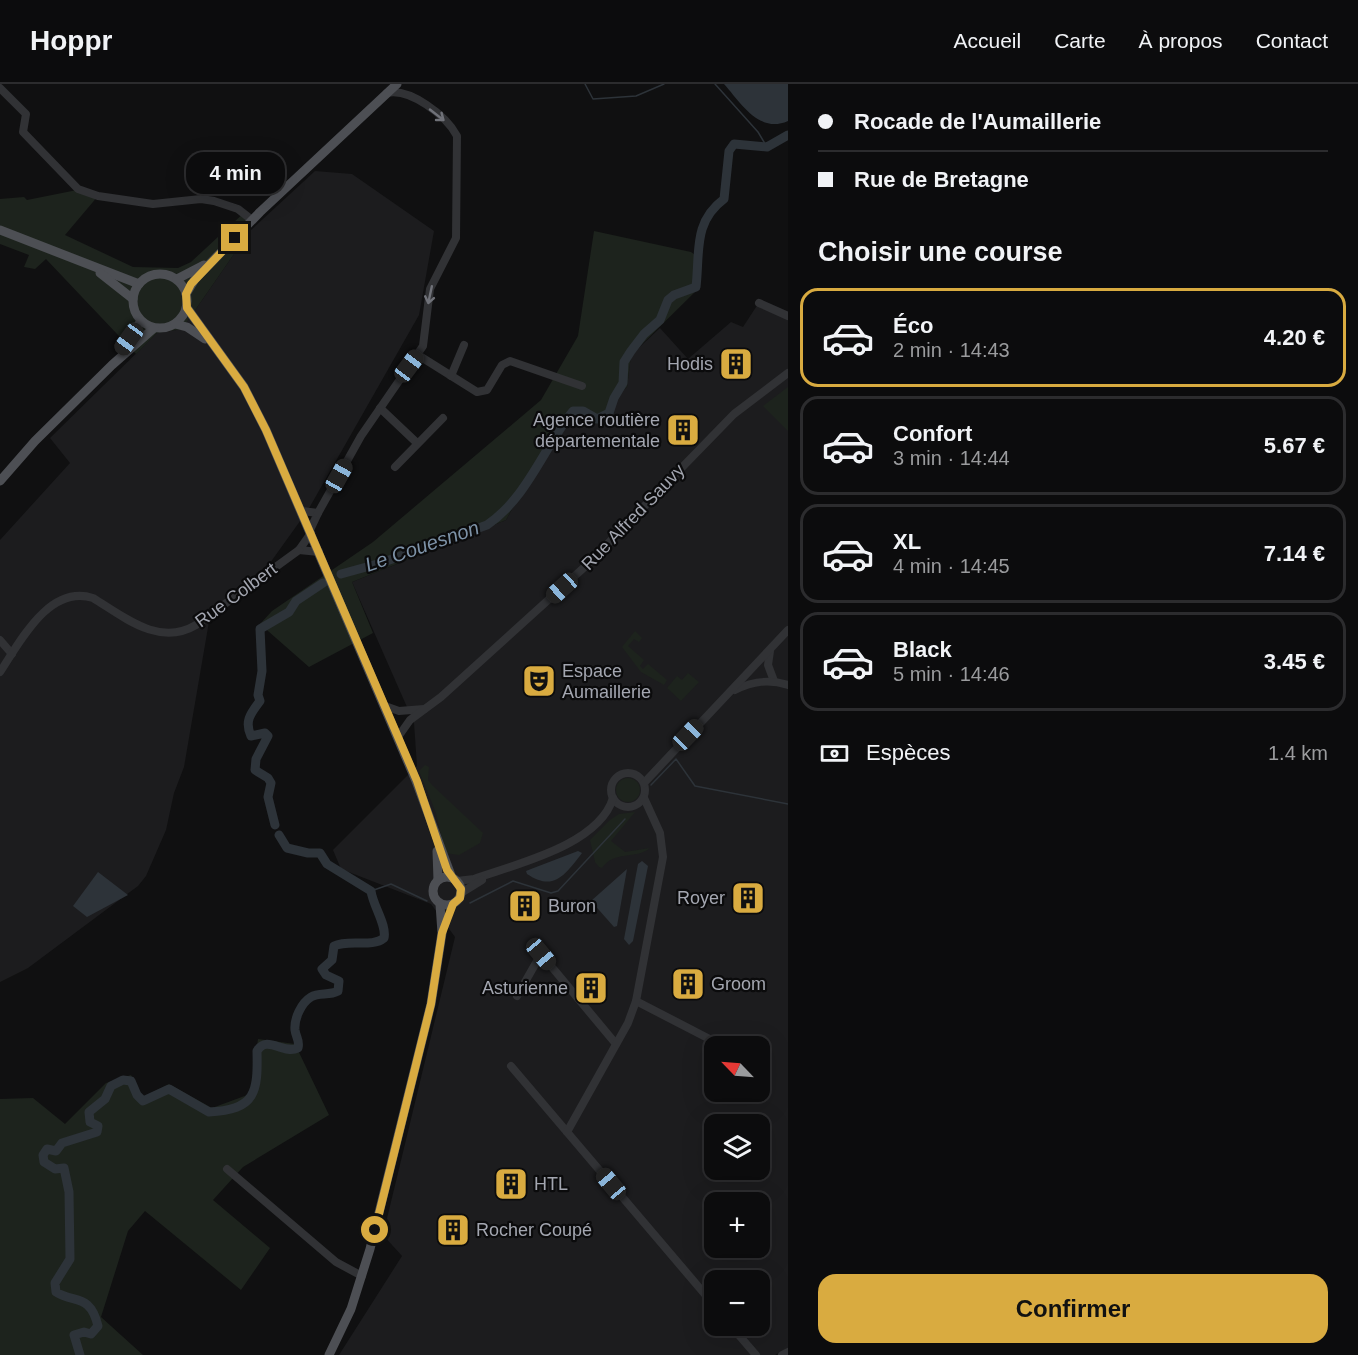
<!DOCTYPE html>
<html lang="fr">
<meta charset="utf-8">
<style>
:root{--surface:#0c0c0d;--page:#1a1a1b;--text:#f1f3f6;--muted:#9a9b9d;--line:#2c2c2e;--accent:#d9ab40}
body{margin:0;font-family:Helvetica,sans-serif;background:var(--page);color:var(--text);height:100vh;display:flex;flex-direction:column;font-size:22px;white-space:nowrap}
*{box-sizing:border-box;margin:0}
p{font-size:20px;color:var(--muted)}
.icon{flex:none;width:33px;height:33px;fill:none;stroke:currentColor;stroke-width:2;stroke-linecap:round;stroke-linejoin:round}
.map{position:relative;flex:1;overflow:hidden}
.details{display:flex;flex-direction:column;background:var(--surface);width:570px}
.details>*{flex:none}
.hud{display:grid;align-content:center;height:132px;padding:0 30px;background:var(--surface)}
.needle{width:39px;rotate:295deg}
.controls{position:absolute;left:704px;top:952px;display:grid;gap:12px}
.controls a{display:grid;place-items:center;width:66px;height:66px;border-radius:12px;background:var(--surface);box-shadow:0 6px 24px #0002,0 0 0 2px var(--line);font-size:30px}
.end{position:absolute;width:27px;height:27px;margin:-14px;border:8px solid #d9ab40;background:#111;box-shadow:0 0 0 3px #111}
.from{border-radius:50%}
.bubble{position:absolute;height:42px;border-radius:18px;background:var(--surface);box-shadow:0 6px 24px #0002,0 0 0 2px var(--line);font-size:20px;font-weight:800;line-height:42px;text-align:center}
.car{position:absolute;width:18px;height:36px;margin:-18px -9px;border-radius:8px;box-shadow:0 0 4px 2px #0007;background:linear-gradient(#222 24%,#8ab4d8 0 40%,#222 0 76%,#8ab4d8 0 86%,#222 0)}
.hud b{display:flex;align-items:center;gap:21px;height:57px;font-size:22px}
.hud b+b{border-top:2px solid var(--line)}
.hud i{width:15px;height:15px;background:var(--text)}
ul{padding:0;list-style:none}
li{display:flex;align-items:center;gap:18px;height:99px;margin:0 12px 9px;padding:0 18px;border:3px solid var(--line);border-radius:18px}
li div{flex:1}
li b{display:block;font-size:22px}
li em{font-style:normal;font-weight:800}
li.current{border-color:var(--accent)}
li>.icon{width:54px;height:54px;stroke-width:1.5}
h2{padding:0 30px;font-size:27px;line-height:72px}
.pay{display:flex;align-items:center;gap:15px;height:66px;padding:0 30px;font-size:22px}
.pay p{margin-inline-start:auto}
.action{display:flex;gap:12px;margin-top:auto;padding:12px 30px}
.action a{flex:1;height:69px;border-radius:18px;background:var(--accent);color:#111;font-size:24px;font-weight:800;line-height:69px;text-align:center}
header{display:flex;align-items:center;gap:36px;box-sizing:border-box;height:84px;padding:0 30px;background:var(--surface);border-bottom:2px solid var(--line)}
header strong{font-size:28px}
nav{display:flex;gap:33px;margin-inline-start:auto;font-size:21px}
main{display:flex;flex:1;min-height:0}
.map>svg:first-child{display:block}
</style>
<header>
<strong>Hoppr</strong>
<nav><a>Accueil</a><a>Carte</a><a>À propos</a><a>Contact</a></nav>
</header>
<main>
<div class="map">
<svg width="788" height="1271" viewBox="0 0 788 1271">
<rect width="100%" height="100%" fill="#101011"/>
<!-- built -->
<g fill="#1c1c1e" fill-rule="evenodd">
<polygon points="315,87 352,90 434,147 419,231 308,426 270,479 211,526 184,683 174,709 166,746 146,792 138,802 28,884 0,898 0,456 70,379 50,354 157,249 182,245 250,147"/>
<path d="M 758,220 L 788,235 L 788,1264 L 775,1271 L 339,1271 L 402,1172 L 383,1151 L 455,853 L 431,820 L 341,785 L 333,766 L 417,682 L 414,639 L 352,498 L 506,436 L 555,346 L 565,342 L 571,329 L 577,325 L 614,314 L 627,303 L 631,271 L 660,244 L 688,275 L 731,238 L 743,243 ZM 714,963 L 759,963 L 759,1008 L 714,1008 ZM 714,1041 L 759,1041 L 759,1086 L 714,1086 ZM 714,1119 L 759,1119 L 759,1164 L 714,1164 ZM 714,1197 L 759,1197 L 759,1242 L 714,1242 Z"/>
</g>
<!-- green -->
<g fill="#1d231d">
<polygon points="77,106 98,112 65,151 133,183 178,184 191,178 246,127 250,147 182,245 157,249 136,270 46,175 35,185 24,183 29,171 0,160 0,115 24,113 27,116"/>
<polygon points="594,147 691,168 702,176 697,206 631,271 627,303 614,314 613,330 596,340 578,325 571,329 565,342 555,346 506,436 352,498 373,549 309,583 260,540 272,527 373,458 541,316 578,252"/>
<polygon points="788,303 788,347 763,322"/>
<polygon points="635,547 642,554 639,558 634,555 628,562 644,576 640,582 643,585 648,580 667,596 664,601 641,588 622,563"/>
<polygon points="688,589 699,598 681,617 667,604 677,592 682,596"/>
<polygon points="425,681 429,683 428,696 432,701 483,749 480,759 459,771 445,769 436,729 419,687"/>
<circle cx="628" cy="706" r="12"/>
<path d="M 635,728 L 611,757 L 625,768 L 650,764 C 636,776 614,766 602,784 L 599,783 L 595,778 L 590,756 L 610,736 L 619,730 Z"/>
<polygon points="258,955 295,960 329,1031 243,1083 213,1116 270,1164 241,1206 145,1127 128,1147 101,1233 143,1271 0,1271 0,1015 33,1014 65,1040 106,999 131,991 143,1013 169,1000 212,1024 250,1010"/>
</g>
<!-- water -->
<g fill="#2d3339">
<path d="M 724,0 L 788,0 L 788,37 C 759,50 741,19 724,0 Z"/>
<path d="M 578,767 L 582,769 C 565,791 554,808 527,790 L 526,787 L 531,785 Z"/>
<polygon points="642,777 648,782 633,857 629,861 624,855 638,780"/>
<polygon points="627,785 617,842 614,843 591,817"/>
<polygon points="98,788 128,811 87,833 73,822"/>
</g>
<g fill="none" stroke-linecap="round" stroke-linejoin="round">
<!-- stream -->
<g stroke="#2d3339" stroke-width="1.5">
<polyline points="585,0 593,15 636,12 664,0"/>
<polyline points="715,0 758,48 767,63"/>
<polyline points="651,701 676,675 695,702 788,720"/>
<polyline points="371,807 391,800 427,817"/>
<polyline points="470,819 513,797 551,809 558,807 625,735"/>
</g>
<!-- river -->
<g stroke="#2d3339" stroke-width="9">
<path d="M 341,490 L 381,479 L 487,441 C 527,414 544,363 573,327 L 583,327 L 597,335 L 609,329 L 614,314 L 623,299 L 624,278 L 631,267 L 644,250 L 660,236 L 668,216 L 674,211 L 696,203 C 700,168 693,138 724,115 L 729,67 L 734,60 L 767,63 L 788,51"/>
<path d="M 275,741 L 268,713 L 271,699 L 268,694 L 255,686 L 256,675 L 268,652 L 265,649 L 251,652 C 244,637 251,629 260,617 L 258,611 L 262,587 L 260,545 L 289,528 L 296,517 L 323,499"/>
<path d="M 80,1271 L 74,1251 L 84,1248 L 91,1250 L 98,1242 C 90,1209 75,1220 56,1208 L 55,1199 L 70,1175 L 69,1108 L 64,1084 L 55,1085 L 44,1078 L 43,1071 L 47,1065 L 56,1067 L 62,1059 L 97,1048 L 98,1042 L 90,1038 L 89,1028 L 105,1015 L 111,1002 L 123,996 L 131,997 L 137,1011 L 143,1017 L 169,1005 L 209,1028 C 256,1026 258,1008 257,967 C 267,950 283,971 298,964 C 300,956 296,954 295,946 C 294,935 301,919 311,913 C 319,908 329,912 338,907 L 339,897 L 326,891 L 322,885 L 332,876 L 334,862 C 349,855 372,864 384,854 C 387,841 373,822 371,807 L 327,780 L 320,769 L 308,769 L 287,764 L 279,751"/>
</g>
<!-- minor -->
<g stroke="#313235" stroke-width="8">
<polyline points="0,4 26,30 23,48 78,105 98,112 153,120 201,115 214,117 238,125 252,136"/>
<polyline points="759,219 788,232"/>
<polyline points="418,271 477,308 487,306 502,281 510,277 582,302"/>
<polyline points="451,292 464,261"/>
<polyline points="380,324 417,359"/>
<polyline points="395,383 443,334"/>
<polyline points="302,427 318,429 310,446"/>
<path d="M 318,429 L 361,352 L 423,262 L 430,205 L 456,154 L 457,52 C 446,31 410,4 387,9"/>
<polyline points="311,449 299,466 319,468"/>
<polyline points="0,556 12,570"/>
<polyline points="770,567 768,581 774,597"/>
<path d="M 0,588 C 20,558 49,500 93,514 C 124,533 159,563 196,541 L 299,466"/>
<path d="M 735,606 C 753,597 769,595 788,601"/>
<polyline points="385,622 399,627 424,625"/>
<polyline points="398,653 410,636 441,613 589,479 734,330 788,289"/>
<circle cx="628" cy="706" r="17"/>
<polyline points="644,699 788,546"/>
<path d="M 457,797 L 474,795 C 516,780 599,761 613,714"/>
<polyline points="461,809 482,796"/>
<polyline points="517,912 541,870 616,960"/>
<polyline points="636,917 725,963"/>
<polyline points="511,982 714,1221"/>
<polyline points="567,1048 628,939 636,917 663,773 660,749 644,714"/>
<polyline points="227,1085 336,1178 362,1192"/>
<polyline points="731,1242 756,1271"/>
<polyline points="782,1271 788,1268"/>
</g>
<!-- major -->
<g stroke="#4d4f54" stroke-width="9">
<polyline points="0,146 139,200"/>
<polyline points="100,189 133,215"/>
<circle cx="160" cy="217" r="27"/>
<polyline points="177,195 204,181"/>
<polyline points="186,210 195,195 260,128 397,0"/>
<polyline points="187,224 244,303 266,346 416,697 452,794"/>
<polyline points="175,240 187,243 205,255"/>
<polyline points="122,264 141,237"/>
<polyline points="0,397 35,357 112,281 154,244"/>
<polyline points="437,767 438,796"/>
<circle cx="447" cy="807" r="14"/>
<polyline points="329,1271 351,1225 370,1165 431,920 442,849 440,820"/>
</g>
</g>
<!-- one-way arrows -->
<defs><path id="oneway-shaft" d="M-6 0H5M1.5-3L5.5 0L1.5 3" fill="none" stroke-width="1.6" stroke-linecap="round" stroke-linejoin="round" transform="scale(1.5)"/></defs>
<g stroke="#707279">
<use href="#oneway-shaft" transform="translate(437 31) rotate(38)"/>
<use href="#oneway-shaft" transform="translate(430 211) rotate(102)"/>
</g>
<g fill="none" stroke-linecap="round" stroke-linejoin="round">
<!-- route -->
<polyline stroke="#d9ab40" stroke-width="8" points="235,154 191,200 186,210 187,224 244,303 266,346 417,697 447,786 461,805 460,814 453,820 442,849 431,920 375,1146"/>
</g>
<!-- icons -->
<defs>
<symbol id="building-square" viewBox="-11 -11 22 22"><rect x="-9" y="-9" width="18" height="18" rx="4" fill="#d9ab40" stroke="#0b0b0c"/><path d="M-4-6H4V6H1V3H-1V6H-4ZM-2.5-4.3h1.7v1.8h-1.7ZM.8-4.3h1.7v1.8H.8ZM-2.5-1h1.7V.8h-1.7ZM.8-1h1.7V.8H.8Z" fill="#111"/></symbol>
<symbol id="theatre-square" viewBox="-11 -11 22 22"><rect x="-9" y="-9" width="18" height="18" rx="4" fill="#d9ab40" stroke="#0b0b0c"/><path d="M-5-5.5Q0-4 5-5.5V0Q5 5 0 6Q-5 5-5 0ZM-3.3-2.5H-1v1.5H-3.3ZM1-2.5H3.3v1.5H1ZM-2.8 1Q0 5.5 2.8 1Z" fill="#111"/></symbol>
</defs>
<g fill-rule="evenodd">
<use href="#building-square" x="717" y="261" width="38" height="38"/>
<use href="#building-square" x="664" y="327" width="38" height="38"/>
<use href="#theatre-square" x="520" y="578" width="38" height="38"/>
<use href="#building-square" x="729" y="795" width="38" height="38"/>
<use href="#building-square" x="506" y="803" width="38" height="38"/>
<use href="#building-square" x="669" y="881" width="38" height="38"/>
<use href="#building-square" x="572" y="885" width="38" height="38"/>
<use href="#building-square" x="492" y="1081" width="38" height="38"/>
<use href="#building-square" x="434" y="1127" width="38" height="38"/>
</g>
<g text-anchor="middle" stroke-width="4.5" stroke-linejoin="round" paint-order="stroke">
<!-- poi labels -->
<g font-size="18" fill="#a3a6b0" stroke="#0b0b0c" text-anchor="start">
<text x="713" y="286" text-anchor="end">Hodis</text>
<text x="660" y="342" text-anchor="end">Agence routière<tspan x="660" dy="21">départementale</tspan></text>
<text x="562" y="593">Espace<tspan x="562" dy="21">Aumaillerie</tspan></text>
<text x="725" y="820" text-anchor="end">Royer</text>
<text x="548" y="828">Buron</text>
<text x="711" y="906">Groom</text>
<text x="568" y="910" text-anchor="end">Asturienne</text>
<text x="534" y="1106">HTL</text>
<text x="476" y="1152">Rocher Coupé</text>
</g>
<!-- street labels -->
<g font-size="18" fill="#a3a6b0" stroke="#0b0b0c">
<text transform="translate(633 433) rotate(-46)" y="6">Rue Alfred Sauvy</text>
<text transform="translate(236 511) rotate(-36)" y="6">Rue Colbert</text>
</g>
<!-- water labels -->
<g font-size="20" font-style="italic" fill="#7d92a7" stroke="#0b0b0c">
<text transform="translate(422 462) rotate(-19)" y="7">Le Couesnon</text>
</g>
</g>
</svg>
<div class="controls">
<a><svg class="needle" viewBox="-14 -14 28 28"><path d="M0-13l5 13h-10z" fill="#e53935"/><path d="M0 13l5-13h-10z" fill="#9a9b9d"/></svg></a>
<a><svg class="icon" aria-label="layers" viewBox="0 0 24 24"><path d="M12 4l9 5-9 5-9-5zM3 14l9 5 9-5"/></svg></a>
<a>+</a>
<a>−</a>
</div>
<i class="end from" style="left:375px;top:1146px"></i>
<i class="end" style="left:235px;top:154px"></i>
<div class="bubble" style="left:186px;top:68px;width:99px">4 min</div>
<i class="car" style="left:129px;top:255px;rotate:216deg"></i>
<i class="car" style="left:409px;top:282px;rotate:37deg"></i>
<i class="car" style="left:339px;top:392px;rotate:29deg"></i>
<i class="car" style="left:562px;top:504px;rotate:228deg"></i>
<i class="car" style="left:688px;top:651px;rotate:44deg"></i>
<i class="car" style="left:541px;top:870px;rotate:140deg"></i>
<i class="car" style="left:611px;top:1100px;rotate:320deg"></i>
</div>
<section class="details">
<div class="hud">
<b><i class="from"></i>Rocade de l'Aumaillerie</b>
<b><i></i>Rue de Bretagne</b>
</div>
<h2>Choisir une course</h2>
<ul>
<li class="current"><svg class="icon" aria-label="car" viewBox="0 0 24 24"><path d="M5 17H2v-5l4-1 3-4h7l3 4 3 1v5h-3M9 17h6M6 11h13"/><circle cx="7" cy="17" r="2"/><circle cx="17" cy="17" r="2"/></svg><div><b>Éco</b><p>2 min · 14:43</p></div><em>4.20 €</em></li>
<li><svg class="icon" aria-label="car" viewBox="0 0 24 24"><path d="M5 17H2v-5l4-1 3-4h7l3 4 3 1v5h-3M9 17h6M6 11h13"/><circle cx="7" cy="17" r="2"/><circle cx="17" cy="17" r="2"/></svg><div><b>Confort</b><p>3 min · 14:44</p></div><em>5.67 €</em></li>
<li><svg class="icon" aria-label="car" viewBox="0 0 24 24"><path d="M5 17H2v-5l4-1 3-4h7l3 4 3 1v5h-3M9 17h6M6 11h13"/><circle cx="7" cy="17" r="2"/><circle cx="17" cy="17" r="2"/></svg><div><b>XL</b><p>4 min · 14:45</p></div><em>7.14 €</em></li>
<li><svg class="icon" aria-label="car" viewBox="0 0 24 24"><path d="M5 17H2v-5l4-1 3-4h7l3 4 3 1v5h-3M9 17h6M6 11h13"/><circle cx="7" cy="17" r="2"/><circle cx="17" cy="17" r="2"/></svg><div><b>Black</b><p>5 min · 14:46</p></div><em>3.45 €</em></li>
</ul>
<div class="pay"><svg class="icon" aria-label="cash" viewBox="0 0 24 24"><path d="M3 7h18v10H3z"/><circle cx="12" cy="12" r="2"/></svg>Espèces<p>1.4 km</p></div>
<div class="action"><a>Confirmer</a></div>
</section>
</main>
